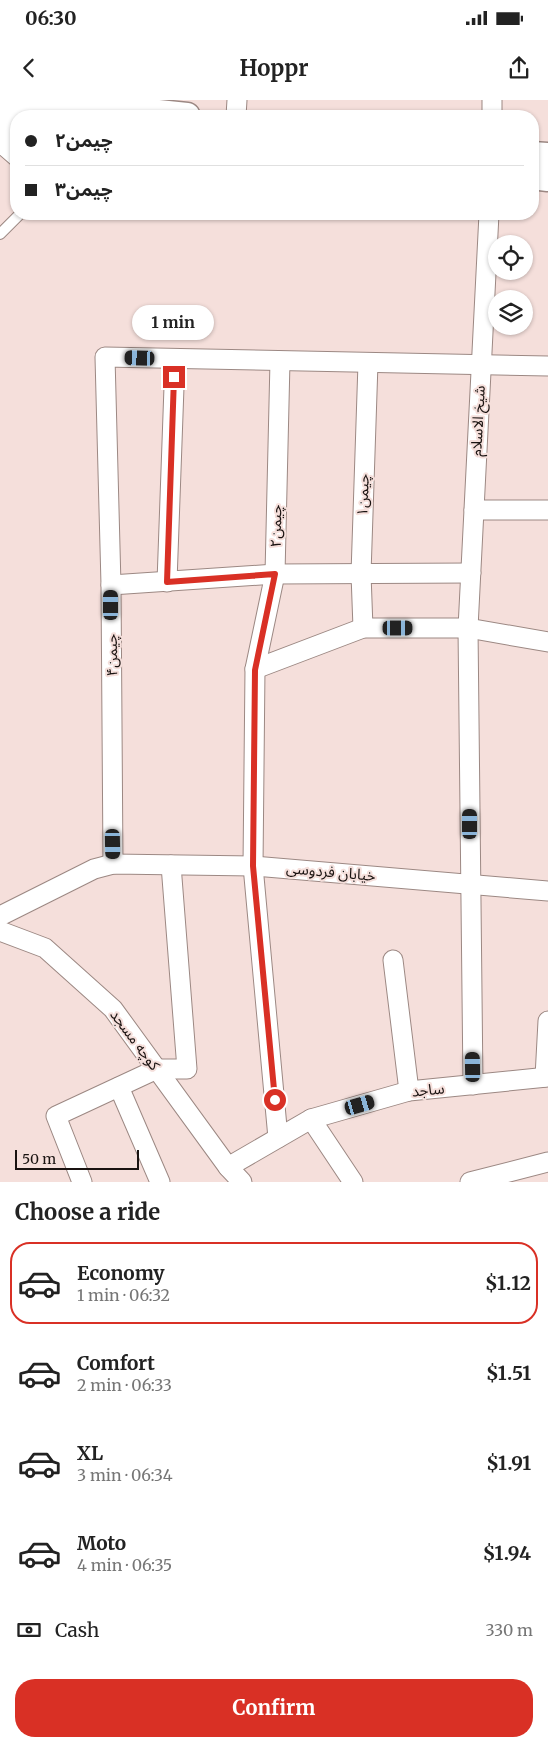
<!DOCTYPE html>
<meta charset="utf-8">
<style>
:root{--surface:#fff;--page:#f2f2f2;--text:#222;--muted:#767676;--line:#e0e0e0;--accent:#d93025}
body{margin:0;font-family:Merriweather,"Noto Sans Arabic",serif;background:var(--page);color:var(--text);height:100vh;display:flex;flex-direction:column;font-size:19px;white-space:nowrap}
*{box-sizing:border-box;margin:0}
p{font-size:16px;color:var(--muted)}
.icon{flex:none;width:28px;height:28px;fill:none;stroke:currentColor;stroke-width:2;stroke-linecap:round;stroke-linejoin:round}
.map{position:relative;height:1082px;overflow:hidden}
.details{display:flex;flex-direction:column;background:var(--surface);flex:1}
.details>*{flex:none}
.banner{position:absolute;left:10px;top:10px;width:529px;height:110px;border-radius:20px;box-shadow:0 1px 4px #0004;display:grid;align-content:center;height:110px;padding:0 15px;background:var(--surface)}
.buttons{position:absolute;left:488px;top:135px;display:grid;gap:10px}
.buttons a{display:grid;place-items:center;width:45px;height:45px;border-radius:50%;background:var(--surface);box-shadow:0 1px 4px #0004;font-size:25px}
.scale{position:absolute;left:15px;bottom:12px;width:124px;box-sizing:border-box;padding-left:5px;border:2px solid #1a1311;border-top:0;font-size:14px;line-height:18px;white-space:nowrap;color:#1a1311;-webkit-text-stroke:4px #f5dfdb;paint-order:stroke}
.end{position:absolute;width:22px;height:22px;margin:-11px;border:6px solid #d93025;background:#fff;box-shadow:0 0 0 2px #fff}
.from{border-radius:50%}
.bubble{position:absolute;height:35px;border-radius:18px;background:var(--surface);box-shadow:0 1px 4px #0004;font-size:16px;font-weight:700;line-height:35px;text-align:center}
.car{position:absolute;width:15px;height:30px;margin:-15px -8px;border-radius:6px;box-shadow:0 0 4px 1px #0007;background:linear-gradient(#222 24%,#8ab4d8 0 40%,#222 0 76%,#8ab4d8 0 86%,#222 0)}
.banner b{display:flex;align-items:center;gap:18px;height:48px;font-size:19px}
.banner b+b{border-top:1px solid var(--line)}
.banner i{width:12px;height:12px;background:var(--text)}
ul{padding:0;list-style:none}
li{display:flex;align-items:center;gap:15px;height:82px;margin:0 10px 8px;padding:0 5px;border:2px solid transparent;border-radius:20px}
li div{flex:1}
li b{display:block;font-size:19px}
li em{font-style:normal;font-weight:700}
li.selected{border-color:var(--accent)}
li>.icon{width:45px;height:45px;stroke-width:1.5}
h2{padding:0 15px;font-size:22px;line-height:60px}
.pay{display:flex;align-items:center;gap:12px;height:55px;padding:0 15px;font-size:19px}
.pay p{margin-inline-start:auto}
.action{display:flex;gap:10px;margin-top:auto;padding:10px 15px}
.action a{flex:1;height:58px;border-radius:20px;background:var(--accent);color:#fff;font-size:20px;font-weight:700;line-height:58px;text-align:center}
.status{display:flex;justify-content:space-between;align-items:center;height:35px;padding:0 25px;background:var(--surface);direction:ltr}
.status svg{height:14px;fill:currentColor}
header{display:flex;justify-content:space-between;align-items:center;height:65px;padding:0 15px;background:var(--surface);font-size:22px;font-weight:700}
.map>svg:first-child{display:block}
</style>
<div class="status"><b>06:30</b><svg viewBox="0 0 49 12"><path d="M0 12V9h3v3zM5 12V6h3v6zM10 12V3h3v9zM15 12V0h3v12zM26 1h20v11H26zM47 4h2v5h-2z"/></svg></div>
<header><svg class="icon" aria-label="back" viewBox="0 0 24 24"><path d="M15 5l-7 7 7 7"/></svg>Hoppr<svg class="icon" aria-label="share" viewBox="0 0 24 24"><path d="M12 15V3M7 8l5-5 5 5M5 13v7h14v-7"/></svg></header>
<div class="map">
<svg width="548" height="1082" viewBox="0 0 548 1082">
<rect width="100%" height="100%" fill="#f5dfdb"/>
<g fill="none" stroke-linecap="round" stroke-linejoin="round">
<defs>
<g id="lane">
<polyline points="0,48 16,62"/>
<polyline points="0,134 20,114"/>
</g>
<g id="street">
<polyline points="236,16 237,0"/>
<polyline points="492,16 492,0"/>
<polyline points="474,410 548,410"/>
<polyline points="167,482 175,259"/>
<polyline points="111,485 275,474 471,473"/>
<polyline points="363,528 361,474 368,263"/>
<polyline points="255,569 363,528 468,528 548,542"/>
<polyline points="113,764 111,485 105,257 548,266"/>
<polyline points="0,816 94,769 113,764 253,766 548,791"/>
<polyline points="0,831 45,848 113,909 228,1067 242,1082"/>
<polyline points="393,860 409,991"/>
<polyline points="545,977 548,921"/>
<polyline points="473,985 468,528 489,114"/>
<polyline points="119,987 160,1082"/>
<polyline points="311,1019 409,991 548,977"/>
<polyline points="278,1038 253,766 255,569 275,474 280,261"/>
<polyline points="228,1067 311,1019 353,1082"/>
<polyline points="82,1082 56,1016 157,969 187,969 171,765"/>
<polyline points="470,1082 548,1062"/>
</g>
<g id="secondary">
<polyline points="17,0 74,4 187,16"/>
<polyline points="532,55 548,56"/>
<polyline points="532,76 548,78"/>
</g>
<polyline id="primary" points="0,41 7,31 12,0"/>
</defs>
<!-- lane casing -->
<use href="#lane" stroke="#9c8883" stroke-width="12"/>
<!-- street casing -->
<use href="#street" stroke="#9c8883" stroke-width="21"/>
<!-- secondary casing -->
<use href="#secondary" stroke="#9c8883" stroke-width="29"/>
<!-- primary casing -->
<use href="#primary" stroke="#9c8883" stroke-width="30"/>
<!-- lane -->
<use href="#lane" stroke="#fff" stroke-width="10"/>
<!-- street -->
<use href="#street" stroke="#fff" stroke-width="19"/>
<!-- secondary -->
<use href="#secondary" stroke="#fff" stroke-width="26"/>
<!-- primary -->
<use href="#primary" stroke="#fff" stroke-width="28"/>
</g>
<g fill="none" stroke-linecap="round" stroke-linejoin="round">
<!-- route -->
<polyline stroke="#d93025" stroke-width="6" points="174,277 167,482 275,474 255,570 253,766 275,1000"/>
</g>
<g text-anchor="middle" stroke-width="4" stroke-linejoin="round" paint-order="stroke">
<!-- street labels -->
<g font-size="15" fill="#1a1311" stroke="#f5dfdb">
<text transform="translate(478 321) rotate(-87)" y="5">شیخ الاسلام</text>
<text transform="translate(363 395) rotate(-88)" y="5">چیمن۱</text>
<text transform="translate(276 426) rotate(-89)" y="5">چیمن۲</text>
<text transform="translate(112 555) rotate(-91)" y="5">چیمن۴</text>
<text transform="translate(331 772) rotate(5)" y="5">خیابان فردوسی</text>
<text transform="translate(135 940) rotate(53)" y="5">کوچه مسجد</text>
<text transform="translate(428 990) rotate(-6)" y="5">ساجد</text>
</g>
</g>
</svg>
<div class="buttons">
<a><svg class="icon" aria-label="locate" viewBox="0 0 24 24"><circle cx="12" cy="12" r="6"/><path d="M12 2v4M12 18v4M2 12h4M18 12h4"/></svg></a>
<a><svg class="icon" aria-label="layers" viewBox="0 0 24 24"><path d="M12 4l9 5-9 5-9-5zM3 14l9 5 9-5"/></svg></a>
</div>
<div class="scale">50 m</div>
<i class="end from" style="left:275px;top:1000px"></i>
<i class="end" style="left:174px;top:277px"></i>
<div class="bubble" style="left:132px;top:205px;width:82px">1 min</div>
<i class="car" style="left:140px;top:258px;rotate:272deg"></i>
<i class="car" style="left:111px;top:505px;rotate:0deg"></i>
<i class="car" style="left:398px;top:528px;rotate:90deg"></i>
<i class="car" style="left:470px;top:724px;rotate:0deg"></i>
<i class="car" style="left:113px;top:744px;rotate:179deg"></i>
<i class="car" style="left:473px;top:967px;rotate:359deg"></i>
<i class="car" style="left:360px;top:1005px;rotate:74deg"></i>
<div class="banner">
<b><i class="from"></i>چیمن۲</b>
<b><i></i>چیمن۳</b>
</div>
</div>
<section class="details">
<h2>Choose a ride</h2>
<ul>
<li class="selected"><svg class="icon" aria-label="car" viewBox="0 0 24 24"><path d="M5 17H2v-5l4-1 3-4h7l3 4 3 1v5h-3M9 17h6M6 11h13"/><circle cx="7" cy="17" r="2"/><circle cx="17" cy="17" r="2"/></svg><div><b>Economy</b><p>1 min · 06:32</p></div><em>$1.12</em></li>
<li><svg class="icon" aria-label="car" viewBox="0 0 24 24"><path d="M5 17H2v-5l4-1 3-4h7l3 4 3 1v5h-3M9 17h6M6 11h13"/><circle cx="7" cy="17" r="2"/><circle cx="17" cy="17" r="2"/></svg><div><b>Comfort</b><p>2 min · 06:33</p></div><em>$1.51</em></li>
<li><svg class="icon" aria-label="car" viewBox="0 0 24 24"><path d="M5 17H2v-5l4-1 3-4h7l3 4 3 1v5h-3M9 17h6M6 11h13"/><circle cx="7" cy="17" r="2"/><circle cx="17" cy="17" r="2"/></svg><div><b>XL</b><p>3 min · 06:34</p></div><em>$1.91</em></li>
<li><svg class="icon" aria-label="car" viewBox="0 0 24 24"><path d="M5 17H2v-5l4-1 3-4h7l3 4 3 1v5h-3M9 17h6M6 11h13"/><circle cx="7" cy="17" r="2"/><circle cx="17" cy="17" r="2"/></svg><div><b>Moto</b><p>4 min · 06:35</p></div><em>$1.94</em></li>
</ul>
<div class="pay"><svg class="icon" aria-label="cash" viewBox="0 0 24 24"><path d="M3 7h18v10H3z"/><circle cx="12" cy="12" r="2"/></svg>Cash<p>330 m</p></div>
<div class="action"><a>Confirm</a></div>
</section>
